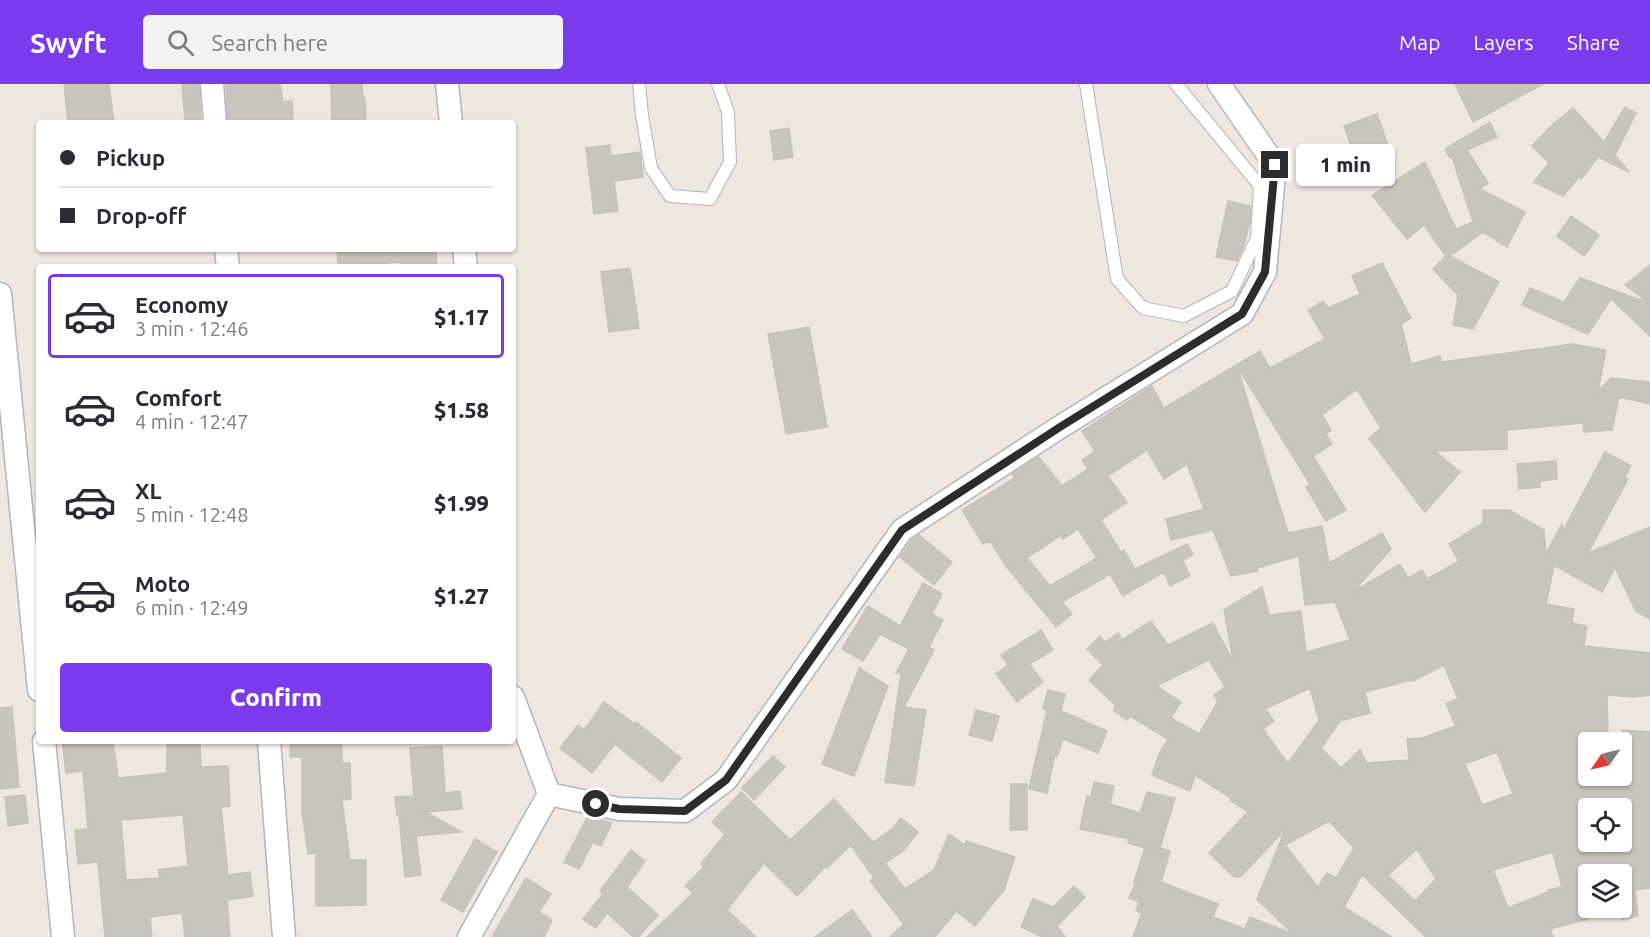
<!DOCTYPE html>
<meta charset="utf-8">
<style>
:root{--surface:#fff;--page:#f2f2f3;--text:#2b2b33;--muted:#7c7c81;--line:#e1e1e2;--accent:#7c3aed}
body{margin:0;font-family:Ubuntu,sans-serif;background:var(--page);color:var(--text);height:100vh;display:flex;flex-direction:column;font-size:22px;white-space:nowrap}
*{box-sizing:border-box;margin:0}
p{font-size:20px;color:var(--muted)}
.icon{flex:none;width:33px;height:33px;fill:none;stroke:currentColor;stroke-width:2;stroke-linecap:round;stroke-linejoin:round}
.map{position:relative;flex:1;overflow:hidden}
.sheet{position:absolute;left:36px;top:180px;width:480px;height:480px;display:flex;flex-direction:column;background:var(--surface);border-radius:6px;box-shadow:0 2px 4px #0004}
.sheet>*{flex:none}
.banner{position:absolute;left:36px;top:36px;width:480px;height:132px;border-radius:6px;box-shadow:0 2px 4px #0004;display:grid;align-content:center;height:132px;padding:0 24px;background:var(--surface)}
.needle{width:39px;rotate:236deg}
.fabs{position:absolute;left:1578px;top:648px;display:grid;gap:12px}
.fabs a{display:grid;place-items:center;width:54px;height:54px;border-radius:6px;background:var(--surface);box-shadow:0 2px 4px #0004;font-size:30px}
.end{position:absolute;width:27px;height:27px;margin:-14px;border:8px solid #2c2c2c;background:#fff;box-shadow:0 0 0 3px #fff}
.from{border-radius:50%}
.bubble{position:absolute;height:42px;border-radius:6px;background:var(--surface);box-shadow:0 2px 4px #0004;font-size:20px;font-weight:800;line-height:42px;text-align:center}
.banner b{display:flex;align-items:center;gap:21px;height:57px;font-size:22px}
.banner b+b{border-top:2px solid var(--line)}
.banner i{width:15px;height:15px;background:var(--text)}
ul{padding:10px 0 0;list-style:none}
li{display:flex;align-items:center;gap:18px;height:84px;margin:0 12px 9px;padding:0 12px;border:3px solid transparent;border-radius:6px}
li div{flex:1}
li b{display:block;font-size:22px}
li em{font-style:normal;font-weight:800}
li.active{border-color:var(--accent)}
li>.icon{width:54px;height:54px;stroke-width:1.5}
.action{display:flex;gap:12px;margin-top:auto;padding:12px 24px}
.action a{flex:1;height:69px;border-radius:6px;background:var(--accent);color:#fff;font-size:24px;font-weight:800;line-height:69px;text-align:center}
header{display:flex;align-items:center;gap:36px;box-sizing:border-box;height:84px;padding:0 30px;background:var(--accent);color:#fff}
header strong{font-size:28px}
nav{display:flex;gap:33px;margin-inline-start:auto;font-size:21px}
.search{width:420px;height:54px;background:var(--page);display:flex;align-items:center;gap:15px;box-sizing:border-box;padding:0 21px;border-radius:6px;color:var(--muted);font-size:22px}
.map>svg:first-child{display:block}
</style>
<header>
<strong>Swyft</strong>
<div class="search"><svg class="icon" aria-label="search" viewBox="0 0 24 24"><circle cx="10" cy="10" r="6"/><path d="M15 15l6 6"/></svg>Search here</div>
<nav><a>Map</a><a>Layers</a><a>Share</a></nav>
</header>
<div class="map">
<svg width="1650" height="853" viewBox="0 0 1650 853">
<rect width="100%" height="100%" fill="#ede7df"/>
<!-- building -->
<g fill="#c8c4be" stroke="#c8c3b8" stroke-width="1.5" fill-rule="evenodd">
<polygon points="64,0 109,0 114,39 68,39"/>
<polygon points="182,0 199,0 201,39 185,39"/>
<polygon points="226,0 280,0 283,18 292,17 293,39 228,39"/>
<polygon points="331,0 362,0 363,14 365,14 366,39 332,39"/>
<polygon points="1455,0 1543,0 1473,38"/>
<polygon points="1625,23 1636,29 1615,71 1629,88 1598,73 1581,95 1579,93 1563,112 1534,98 1549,79 1532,62 1550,43 1573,24 1604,58"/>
<polygon points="1377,30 1390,67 1357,78 1344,42"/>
<polygon points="1490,38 1497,53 1467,66 1488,99 1480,105 1525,128 1507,163 1483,148 1450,172 1499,198 1473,245 1453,241 1458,211 1433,185 1446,172 1424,141 1407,155 1372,111 1425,78 1456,145 1473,138 1452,73 1450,74 1445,65"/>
<polygon points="789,44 793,73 774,76 770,47"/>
<polygon points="610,61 611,72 640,68 643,93 614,97 618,127 594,130 586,64"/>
<polygon points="1228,117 1251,122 1250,138 1244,161 1237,177 1216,173"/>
<polygon points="1571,132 1599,151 1584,172 1557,152"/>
<polygon points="337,165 401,165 401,168 436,165 437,183 401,183 401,178 338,182"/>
<path d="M 1382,179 L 1411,234 L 1401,240 L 1411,280 L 1440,272 L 1441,278 L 1573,260 L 1606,266 L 1598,307 L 1611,294 L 1650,298 L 1650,320 L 1619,313 L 1612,346 L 1584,348 L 1583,339 L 1507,346 L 1507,365 L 1435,367 L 1460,388 L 1425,428 L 1369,354 L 1381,344 L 1357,305 L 1322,331 L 1331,346 L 1326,350 L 1332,360 L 1313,372 L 1346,426 L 1326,437 L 1306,403 L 1310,400 L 1237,282 L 1288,449 L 1322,442 L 1329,479 L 1382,449 L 1391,465 L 1353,508 L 1400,480 L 1408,494 L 1422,486 L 1427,495 L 1459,477 L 1449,460 L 1483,439 L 1483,426 L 1509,426 L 1544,446 L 1546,469 L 1562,440 L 1563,447 L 1605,368 L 1631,382 L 1625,393 L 1628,395 L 1588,469 L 1650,443 L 1650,535 L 1636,527 L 1615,484 L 1602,508 L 1554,481 L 1546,520 L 1574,525 L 1572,539 L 1587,542 L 1584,562 L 1650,569 L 1650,611 L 1634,613 L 1607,611 L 1608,658 L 1588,658 L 1588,692 L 1622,692 L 1622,646 L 1650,648 L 1650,804 L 1635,806 L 1638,832 L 1622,835 L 1622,790 L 1588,790 L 1588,835 L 1550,845 L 1554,853 L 1426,853 L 1362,791 L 1344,823 L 1392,853 L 1133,853 L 1142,829 L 1136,827 L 1139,818 L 1129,814 L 1136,798 L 1134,798 L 1145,764 L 1128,759 L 1129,755 L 1080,745 L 1087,712 L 1091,713 L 1094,698 L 1114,702 L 1110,720 L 1140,729 L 1147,708 L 1175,714 L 1160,764 L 1170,767 L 1161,798 L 1218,820 L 1213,833 L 1245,845 L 1250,833 L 1293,850 L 1257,815 L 1285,746 L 1240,793 L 1234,793 L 1209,769 L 1248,728 L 1230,716 L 1231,714 L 1195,691 L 1190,707 L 1152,691 L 1159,670 L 1168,655 L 1130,632 L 1127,636 L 1113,626 L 1116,622 L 1089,596 L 1103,581 L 1087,565 L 1100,552 L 1105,558 L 1118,549 L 1122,556 L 1151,537 L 1168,561 L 1213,539 L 1233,577 L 1224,526 L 1262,503 L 1269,531 L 1301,527 L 1306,568 L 1350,556 L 1335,518 L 1305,521 L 1300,481 L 1302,480 L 1300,480 L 1299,472 L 1257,484 L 1258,487 L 1231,492 L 1213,446 L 1171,456 L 1166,435 L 1204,425 L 1187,380 L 1164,395 L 1147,366 L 1108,392 L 1127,418 L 1101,436 L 1121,468 L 1124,466 L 1135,485 L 1187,460 L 1193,470 L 1183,477 L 1190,492 L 1170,502 L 1164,488 L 1123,512 L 1110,490 L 1062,518 L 1072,530 L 1056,543 L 1006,482 L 990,457 L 983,460 L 962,426 L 1015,394 L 1012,390 L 1039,373 L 1062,402 L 1088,385 L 1082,376 L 1095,367 L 1082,347 L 1152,302 L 1164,324 L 1260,267 L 1270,284 L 1325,255 L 1308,226 L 1323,217 L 1328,224 L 1360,210 L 1352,192 ZM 1078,445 L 1097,474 L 1050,502 L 1027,474 L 1060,452 L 1063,455 ZM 1209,576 L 1225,603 L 1214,611 L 1218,617 L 1199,650 L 1171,634 L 1181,618 L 1156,602 ZM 1444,581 L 1458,615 L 1446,620 L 1456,642 L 1422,654 L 1407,655 L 1409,676 L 1367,679 L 1360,666 L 1341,684 L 1321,664 L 1340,637 L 1370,629 L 1365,608 L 1412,596 L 1413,597 ZM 1310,604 L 1319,636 L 1288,680 L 1263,645 L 1274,637 L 1265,625 ZM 1497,668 L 1513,710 L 1482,721 L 1465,680 ZM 1583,724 L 1622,724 L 1622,758 L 1588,758 L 1588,746 ZM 1329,737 L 1354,764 L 1336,794 L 1327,789 L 1318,803 L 1285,761 ZM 1417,765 L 1436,795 L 1415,817 L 1388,791 ZM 1553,768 L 1562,803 L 1548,806 L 1548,808 L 1508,824 L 1493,786 Z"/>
<polygon points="1650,181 1650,252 1611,215 1588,250 1522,221 1530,204 1564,218 1580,194 1649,219 1625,201"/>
<polygon points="630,184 639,244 609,248 601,188"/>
<polygon points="809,243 827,343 786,350 768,250"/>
<polygon points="1556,377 1557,395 1540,397 1540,403 1519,405 1517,380"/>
<polygon points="919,451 952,478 934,501 900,473 912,456"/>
<polygon points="923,499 942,510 932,530 943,536 929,563 934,566 904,623 926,626 914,702 885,698 901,590 896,589 909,565 880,550 863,577 842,565 868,522 900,542"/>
<polygon points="1041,546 1053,566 1029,580 1043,598 1017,618 996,590 1008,581 1001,571"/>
<polygon points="859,584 888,602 854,692 822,680"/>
<polygon points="1048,606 1065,610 1061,627 1107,647 1098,669 1063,655 1057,673 1055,670 1047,709 1029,705 1047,626 1043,625"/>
<polygon points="604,618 635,640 636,638 681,674 662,698 615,660 592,689 560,664 578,641 584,646"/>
<polygon points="12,623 19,703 0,705 0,624"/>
<polygon points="976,626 999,632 992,657 969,651"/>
<path d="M 62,657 L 113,657 L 118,694 L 167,689 L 167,657 L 200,657 L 201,683 L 228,682 L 230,722 L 221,723 L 228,791 L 250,788 L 253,812 L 227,816 L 230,853 L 185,853 L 182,829 L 150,833 L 152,853 L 105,853 L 98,778 L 78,780 L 75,746 L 88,745 L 83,687 L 66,689 ZM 183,731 L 188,782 L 158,786 L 160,794 L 126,796 L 121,736 Z"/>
<polygon points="290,657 342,657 342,679 350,679 351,715 342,716 350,776 366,776 366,821 316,822 316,769 308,770 302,728 302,673 290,673"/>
<polygon points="442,662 445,709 460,707 462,725 426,728 461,748 416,752 421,791 405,793 399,731 397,731 395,713 414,712 410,664"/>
<polygon points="773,672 785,683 754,716 742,704"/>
<polygon points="1011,700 1027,700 1027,746 1010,746"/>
<polygon points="741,708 790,756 834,715 873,758 892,745 901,734 918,748 903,767 885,779 905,805 934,786 949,750 965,761 966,757 1015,773 1004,806 975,842 956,827 935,853 890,853 904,840 870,797 874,794 851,761 827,784 826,782 797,812 764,779 727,826 756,853 647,853 693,809 685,802 704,783 701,780 725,750 712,738"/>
<polygon points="25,711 28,739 8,742 5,713"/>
<polygon points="588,732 612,739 601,762 593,758 579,785 564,778"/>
<polygon points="475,755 497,768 463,828 441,816"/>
<polygon points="631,766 645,777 627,803 658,831 638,853 633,853 607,829 596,844 583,835 603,810 600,807"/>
<polygon points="526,794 551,810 539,828 552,836 544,853 492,853"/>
<polygon points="1074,802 1085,813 1057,842 1065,853 1042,853 1021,843 1033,815 1053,823"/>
<polygon points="852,826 872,853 815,853"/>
</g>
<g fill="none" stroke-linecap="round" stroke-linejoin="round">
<defs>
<g id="lane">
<polyline points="639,0 642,31 651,84 670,112 710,115 730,78 728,28 718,0"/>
<polyline points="1086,0 1117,195 1143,224 1184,232 1232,207 1257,154 1260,102 1176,0"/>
</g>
<g id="street">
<polyline points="212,0 215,39"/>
<polyline points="447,0 451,39"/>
<polyline points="226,165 228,183"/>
<polyline points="464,165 466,183"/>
<polyline points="0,210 39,606"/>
<polyline points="44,657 63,853"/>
<polyline points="269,657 284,853"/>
<polyline points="549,710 619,725 685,727 726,696 902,446 1060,343 1242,230 1265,188 1275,81 1219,0"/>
<polyline points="469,853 549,710 513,613"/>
</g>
</defs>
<!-- lane casing -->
<use href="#lane" stroke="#b2b5be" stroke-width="14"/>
<!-- street casing -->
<use href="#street" stroke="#b2b5be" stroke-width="25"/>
<!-- lane -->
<use href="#lane" stroke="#fff" stroke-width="12"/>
<!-- street -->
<use href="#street" stroke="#fff" stroke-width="22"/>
</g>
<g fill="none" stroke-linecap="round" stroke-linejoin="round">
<!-- route -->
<polyline stroke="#2c2c2c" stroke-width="8" points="596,720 619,725 685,727 726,696 902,446 1060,343 1242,230 1265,188 1275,81"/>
</g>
</svg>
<div class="fabs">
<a><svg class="needle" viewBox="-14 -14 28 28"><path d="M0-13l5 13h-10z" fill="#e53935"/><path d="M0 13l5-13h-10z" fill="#7c7c81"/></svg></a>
<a><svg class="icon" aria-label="locate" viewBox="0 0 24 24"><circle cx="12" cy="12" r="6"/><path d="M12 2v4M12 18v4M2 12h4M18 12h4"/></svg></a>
<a><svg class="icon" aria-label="layers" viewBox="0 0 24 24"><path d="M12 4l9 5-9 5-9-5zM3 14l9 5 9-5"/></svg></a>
</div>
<i class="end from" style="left:596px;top:720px"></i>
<i class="end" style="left:1275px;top:81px"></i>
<div class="bubble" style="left:1296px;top:60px;width:99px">1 min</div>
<div class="banner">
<b><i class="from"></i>Pickup</b>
<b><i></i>Drop-off</b>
</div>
<section class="sheet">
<ul>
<li class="active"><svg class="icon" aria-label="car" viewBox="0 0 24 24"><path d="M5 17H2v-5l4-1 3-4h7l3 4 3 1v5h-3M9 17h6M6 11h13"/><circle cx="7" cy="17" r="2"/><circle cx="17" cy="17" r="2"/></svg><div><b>Economy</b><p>3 min · 12:46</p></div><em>$1.17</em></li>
<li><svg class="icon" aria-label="car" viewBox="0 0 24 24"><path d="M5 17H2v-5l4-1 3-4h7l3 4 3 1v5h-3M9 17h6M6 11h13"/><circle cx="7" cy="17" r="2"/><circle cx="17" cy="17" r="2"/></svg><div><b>Comfort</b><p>4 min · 12:47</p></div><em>$1.58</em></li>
<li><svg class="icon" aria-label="car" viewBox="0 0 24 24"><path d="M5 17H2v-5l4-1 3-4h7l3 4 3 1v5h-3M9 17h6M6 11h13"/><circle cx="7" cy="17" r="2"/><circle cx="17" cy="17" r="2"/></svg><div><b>XL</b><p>5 min · 12:48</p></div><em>$1.99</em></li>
<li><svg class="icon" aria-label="car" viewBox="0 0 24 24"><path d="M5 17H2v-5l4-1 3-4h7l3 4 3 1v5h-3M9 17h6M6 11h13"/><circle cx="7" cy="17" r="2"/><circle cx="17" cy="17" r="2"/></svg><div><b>Moto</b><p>6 min · 12:49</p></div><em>$1.27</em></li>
</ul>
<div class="action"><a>Confirm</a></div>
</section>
</div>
